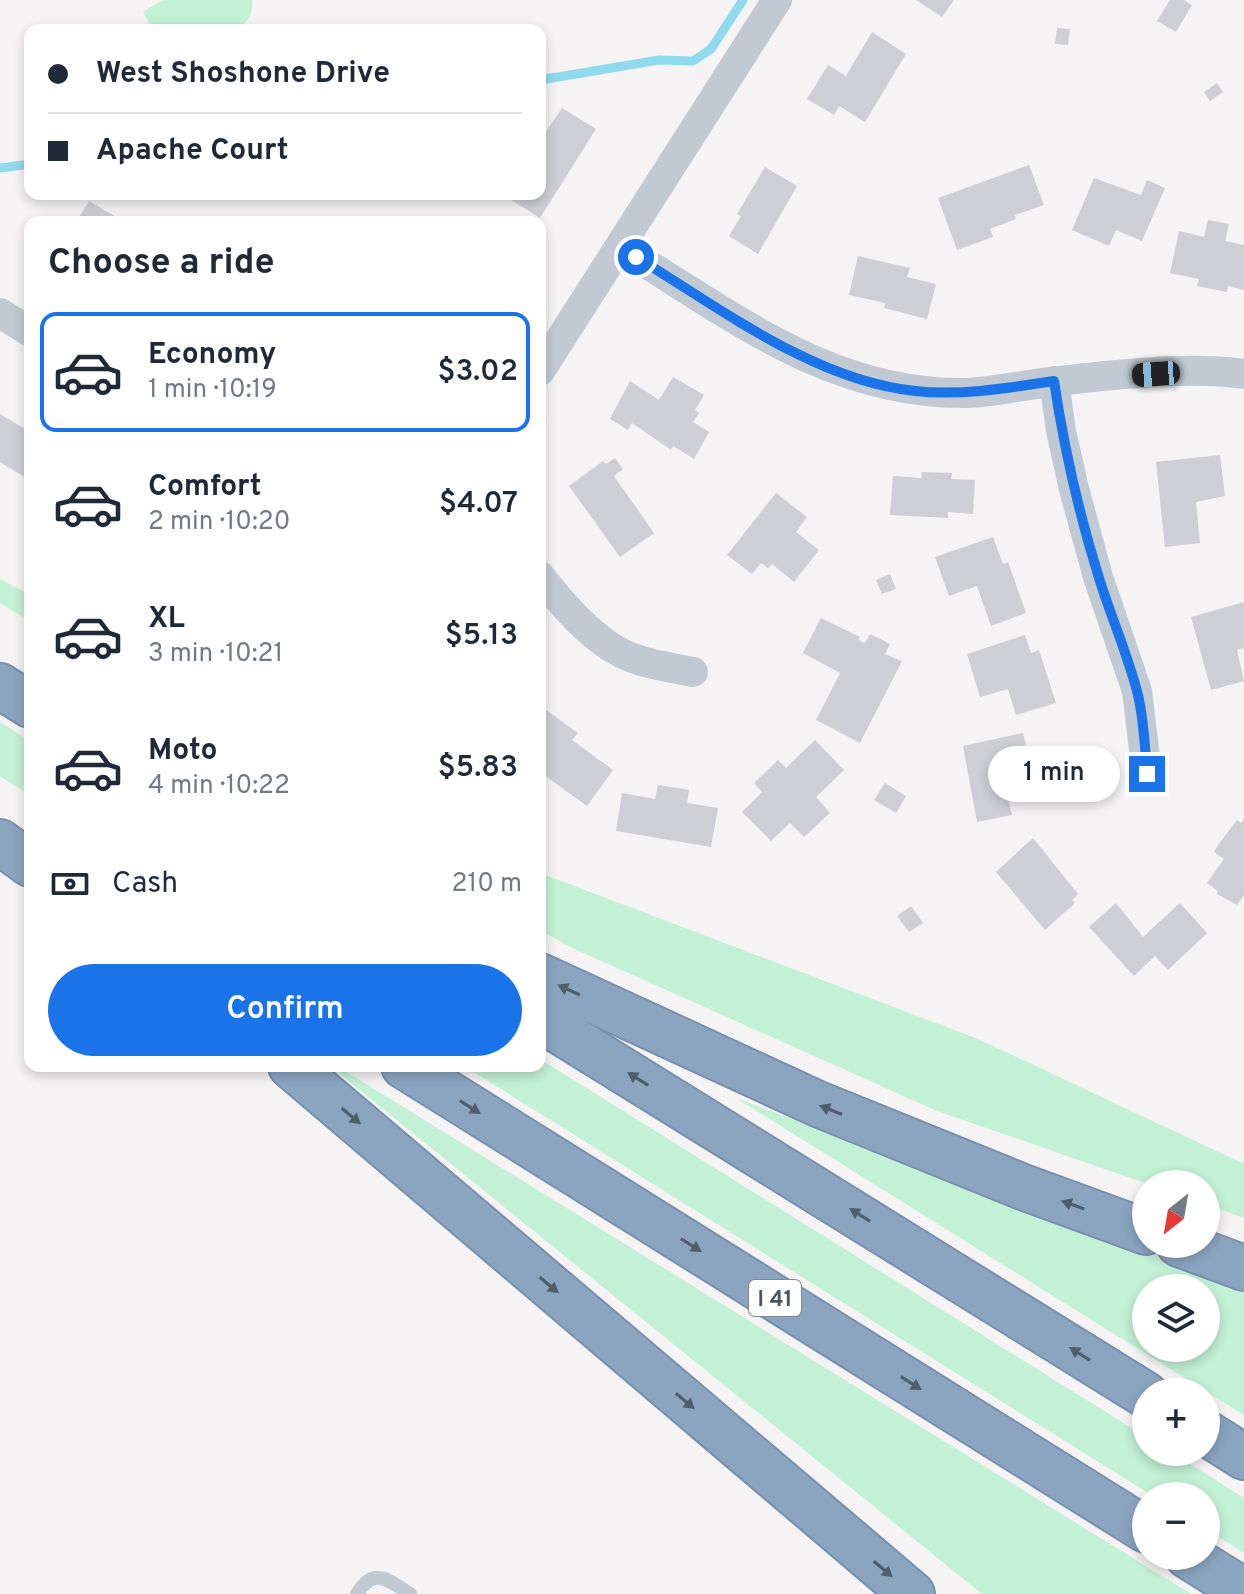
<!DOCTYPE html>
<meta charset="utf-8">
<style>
:root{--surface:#fff;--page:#f6f6f7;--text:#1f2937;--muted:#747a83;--line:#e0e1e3;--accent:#1a73e8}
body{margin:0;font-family:Overpass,sans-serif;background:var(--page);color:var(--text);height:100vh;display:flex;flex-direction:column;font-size:30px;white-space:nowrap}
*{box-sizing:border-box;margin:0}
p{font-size:26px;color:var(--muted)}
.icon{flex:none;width:44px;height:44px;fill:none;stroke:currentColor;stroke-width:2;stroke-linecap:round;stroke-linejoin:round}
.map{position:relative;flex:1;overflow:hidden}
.sheet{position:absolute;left:24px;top:216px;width:522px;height:856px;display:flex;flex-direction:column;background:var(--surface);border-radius:16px;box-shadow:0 4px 12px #0003}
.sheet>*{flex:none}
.banner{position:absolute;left:24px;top:24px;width:522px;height:176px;border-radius:16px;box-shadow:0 4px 12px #0003;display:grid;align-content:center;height:176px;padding:0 24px;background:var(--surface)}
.needle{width:52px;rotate:211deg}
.controls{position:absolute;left:1132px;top:1170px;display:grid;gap:16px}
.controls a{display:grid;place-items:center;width:88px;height:88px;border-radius:50%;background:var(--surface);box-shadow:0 4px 12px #0003;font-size:40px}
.end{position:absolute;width:36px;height:36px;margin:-18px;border:10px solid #1a73e8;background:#fff;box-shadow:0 0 0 4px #fff}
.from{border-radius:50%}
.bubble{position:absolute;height:56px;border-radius:28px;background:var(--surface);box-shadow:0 4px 12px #0003;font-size:26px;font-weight:600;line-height:56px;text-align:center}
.car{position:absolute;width:24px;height:48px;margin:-24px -12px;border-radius:10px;box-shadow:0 0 6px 2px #0007;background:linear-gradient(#222 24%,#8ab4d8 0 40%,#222 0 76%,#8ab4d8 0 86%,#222 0)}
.banner b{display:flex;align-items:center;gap:28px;height:76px;font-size:30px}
.banner b+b{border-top:2px solid var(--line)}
.banner i{width:20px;height:20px;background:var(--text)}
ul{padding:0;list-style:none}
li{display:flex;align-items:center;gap:24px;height:120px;margin:0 16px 12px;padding:0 8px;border:4px solid transparent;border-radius:16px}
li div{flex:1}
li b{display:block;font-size:30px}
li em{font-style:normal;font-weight:600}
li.current{border-color:var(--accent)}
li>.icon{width:72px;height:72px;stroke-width:1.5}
h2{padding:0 24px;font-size:36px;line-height:96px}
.pay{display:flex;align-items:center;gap:20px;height:88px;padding:0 24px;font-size:30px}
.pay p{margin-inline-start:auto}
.cta{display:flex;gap:16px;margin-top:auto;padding:16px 24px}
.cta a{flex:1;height:92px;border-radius:48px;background:var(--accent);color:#fff;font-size:32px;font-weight:600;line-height:92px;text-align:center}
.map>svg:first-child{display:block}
</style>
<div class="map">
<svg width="1244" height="1594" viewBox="0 0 1244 1594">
<rect width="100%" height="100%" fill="#f5f3f3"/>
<!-- green -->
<g fill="#c3f1d5" fill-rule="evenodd">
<path d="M 163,0 L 252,0 C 254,12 247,22 238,30 L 153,30 L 143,12 Z"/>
<polygon points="0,579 30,595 30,621 0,603"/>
<polygon points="0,722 30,741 30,795 0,776"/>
<polygon points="540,873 978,1039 1244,1164 1244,1218 1206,1204 1206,1184 1148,1184 937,1111 568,946 540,930"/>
<polygon points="540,1059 1146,1437 1146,1452 1171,1452 1244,1498 1244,1553 1206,1529 1206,1496 1153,1496 464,1066 540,1066"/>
<polygon points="330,1066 337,1066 1191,1594 982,1594"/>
<path d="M 736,1098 L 1244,1288 L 1244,1415 ZM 1146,1288 L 1206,1288 L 1206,1348 L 1146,1348 Z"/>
</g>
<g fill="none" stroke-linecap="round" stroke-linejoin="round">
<!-- stream -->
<g stroke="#90daee" stroke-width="9">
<polyline points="540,80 659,60 693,61 711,49 743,0"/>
<polyline points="0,168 30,164"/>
</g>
</g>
<!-- building -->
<g fill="#cdcfd5">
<polygon points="916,0 954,0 942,17"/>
<polygon points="1170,0 1184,0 1192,5 1176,32 1157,21"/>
<polygon points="1057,28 1070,29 1068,45 1055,44"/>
<polygon points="872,32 906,54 865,122 839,106 834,115 807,99 828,65 846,76"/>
<polygon points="1217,83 1223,92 1210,101 1204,92"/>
<polygon points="562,108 596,129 540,218 502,194 540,194 540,140"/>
<polygon points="1029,165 1044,205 1015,215 1016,219 990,229 993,237 957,250 938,198"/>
<polygon points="765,167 797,186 758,254 729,236 741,216 737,214"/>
<polygon points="1094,178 1141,195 1147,180 1165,188 1142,241 1116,230 1109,246 1072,230"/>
<polygon points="89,201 116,217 128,222 76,222"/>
<polygon points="1208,220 1229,224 1225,241 1244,245 1244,290 1228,286 1227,292 1197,286 1199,279 1170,273 1179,231 1204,237"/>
<polygon points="858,256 910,268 907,277 936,284 927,319 884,308 885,303 849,295"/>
<polygon points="673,377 704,395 695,410 699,413 693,422 709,432 694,459 673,446 671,450 632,423 628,430 610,419 630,381 659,400"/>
<polygon points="0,414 30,432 28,479 0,462"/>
<polygon points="1220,455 1225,496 1196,502 1200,543 1165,547 1156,462"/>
<polygon points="615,458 623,469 614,476 654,533 620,557 569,486 603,461 606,464"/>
<polygon points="922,472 952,473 951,479 975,480 973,514 948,512 948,518 890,515 893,476 921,478"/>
<polygon points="776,493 807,517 796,532 819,550 794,582 772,564 768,568 761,563 752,574 727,555"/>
<polygon points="993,537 1003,564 1008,562 1026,613 991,626 977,586 949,596 935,557"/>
<polygon points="890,574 896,589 882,594 876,580"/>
<polygon points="1244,602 1244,648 1237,650 1244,681 1211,690 1191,617"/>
<polygon points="821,618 860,637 858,640 865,643 870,634 890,644 885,654 902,661 860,743 816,720 840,673 803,653"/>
<polygon points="1025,635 1031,653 1039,650 1056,703 1016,715 1008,689 980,697 967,654"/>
<polygon points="546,710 578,733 572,740 613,770 587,806 540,772 540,718"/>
<polygon points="1023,733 1032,771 1004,777 1012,815 977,822 963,746"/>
<polygon points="815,740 844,770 816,797 830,813 804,837 790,823 771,841 742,812 762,792 754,783 778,760 786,768"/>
<polygon points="885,783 906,796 896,813 874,800"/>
<polygon points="658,785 689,790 687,803 718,808 711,847 616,831 622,793 655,799"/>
<polygon points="1244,819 1244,895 1237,905 1217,894 1218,891 1207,883 1224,859 1214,852 1221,841 1237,820 1241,823"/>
<polygon points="1033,838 1078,894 1072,900 1075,903 1045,930 996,872"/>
<polygon points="1116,903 1143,937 1180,903 1207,933 1168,970 1155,956 1134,976 1089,927"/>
<polygon points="911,906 923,923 909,932 897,916"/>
</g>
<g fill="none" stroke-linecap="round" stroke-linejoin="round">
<defs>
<g id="highway">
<polyline points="0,686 30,705"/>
<polyline points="0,842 30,864"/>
<polyline points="540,976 818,1104 1023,1187 1146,1232"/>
<polyline points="540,1019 1146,1395"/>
<polyline points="291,1066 912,1594"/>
<polyline points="404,1066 1146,1530"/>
<polyline points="1179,1244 1244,1268"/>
<polyline points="1206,1433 1244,1457"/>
<polyline points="1188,1556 1244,1591"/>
</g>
</defs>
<!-- highway casing -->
<use href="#highway" stroke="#7690ad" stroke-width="48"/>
<!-- lane -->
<path stroke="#c1cad2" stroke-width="14" d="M 357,1594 C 374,1566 388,1580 410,1594"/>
<!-- street -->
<g stroke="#c1cad2" stroke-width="30">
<path d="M 621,248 C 732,315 830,395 967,393 C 994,392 1023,385 1051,382 C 1108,375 1187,366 1244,374"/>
<polyline points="0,313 30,332"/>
<polyline points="540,371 777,0"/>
<polyline points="1054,381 1061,431 1074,489 1098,577 1137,691 1147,774"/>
<path d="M 540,576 C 562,604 589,636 621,653 C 643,664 670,667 693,672"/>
</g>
<!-- highway -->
<use href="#highway" stroke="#8ba5c1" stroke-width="44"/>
</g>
<!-- one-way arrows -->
<defs><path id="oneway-solid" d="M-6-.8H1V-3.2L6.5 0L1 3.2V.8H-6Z" transform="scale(2)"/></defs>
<g fill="#505e6b">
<use href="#oneway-solid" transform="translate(569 990) rotate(-155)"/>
<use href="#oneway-solid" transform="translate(638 1079) rotate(-148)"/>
<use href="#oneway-solid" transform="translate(470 1107) rotate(32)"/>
<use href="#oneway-solid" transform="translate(831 1110) rotate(-158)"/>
<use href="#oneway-solid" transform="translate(351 1116) rotate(40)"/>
<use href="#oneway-solid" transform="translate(1073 1205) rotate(-160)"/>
<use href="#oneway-solid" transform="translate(860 1215) rotate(-148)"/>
<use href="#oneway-solid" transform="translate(691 1245) rotate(32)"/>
<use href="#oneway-solid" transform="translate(549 1285) rotate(40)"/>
<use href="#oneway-solid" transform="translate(1080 1354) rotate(-148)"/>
<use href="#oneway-solid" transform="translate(911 1383) rotate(32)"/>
<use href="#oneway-solid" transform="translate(685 1401) rotate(40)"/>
<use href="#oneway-solid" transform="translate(883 1569) rotate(40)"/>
</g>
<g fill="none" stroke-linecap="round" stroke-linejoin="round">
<!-- route -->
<path stroke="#1a73e8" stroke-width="10" d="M 636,257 C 720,308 815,381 915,391 C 961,396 1008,388 1054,381 C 1064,448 1079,514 1099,578 C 1111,617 1128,655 1138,695 C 1144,721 1145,747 1147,774"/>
</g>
<g text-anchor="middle" stroke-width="6" stroke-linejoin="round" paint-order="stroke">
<!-- shield labels -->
<rect fill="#fff" stroke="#808990" stroke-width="2" x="749" y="1280" width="52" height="36" rx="6"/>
<g font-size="22" font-weight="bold" fill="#4a5661">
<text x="775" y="1306">I 41</text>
</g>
</g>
</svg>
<div class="controls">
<a><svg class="needle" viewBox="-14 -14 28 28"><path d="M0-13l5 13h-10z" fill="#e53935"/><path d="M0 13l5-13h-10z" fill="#747a83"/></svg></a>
<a><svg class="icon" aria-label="layers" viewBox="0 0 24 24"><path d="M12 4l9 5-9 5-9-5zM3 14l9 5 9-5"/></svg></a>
<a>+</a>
<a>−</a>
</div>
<i class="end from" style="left:636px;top:257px"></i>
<i class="end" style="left:1147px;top:774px"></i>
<div class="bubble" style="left:988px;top:746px;width:132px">1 min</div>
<i class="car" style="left:1156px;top:374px;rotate:266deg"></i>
<div class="banner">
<b><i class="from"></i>West Shoshone Drive</b>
<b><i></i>Apache Court</b>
</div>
<section class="sheet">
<h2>Choose a ride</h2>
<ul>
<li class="current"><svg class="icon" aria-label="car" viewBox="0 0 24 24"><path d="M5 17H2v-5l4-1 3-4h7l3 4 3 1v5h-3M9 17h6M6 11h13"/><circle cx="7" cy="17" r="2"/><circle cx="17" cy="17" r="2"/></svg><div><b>Economy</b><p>1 min · 10:19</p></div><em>$3.02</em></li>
<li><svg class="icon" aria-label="car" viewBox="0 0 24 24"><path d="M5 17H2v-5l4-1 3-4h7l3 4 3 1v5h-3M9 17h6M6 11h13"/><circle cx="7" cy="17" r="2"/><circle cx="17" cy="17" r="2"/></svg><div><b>Comfort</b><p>2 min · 10:20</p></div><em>$4.07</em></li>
<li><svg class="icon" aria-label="car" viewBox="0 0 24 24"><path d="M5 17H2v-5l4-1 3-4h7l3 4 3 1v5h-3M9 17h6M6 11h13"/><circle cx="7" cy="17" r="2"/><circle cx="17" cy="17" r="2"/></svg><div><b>XL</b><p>3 min · 10:21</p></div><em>$5.13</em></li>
<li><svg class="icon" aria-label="car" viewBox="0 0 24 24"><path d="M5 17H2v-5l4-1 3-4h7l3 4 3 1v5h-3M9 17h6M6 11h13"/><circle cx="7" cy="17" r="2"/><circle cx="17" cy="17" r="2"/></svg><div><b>Moto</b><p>4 min · 10:22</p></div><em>$5.83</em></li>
</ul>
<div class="pay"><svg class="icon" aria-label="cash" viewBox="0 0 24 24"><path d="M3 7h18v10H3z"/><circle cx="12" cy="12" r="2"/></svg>Cash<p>210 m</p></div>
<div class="cta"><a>Confirm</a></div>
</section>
</div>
